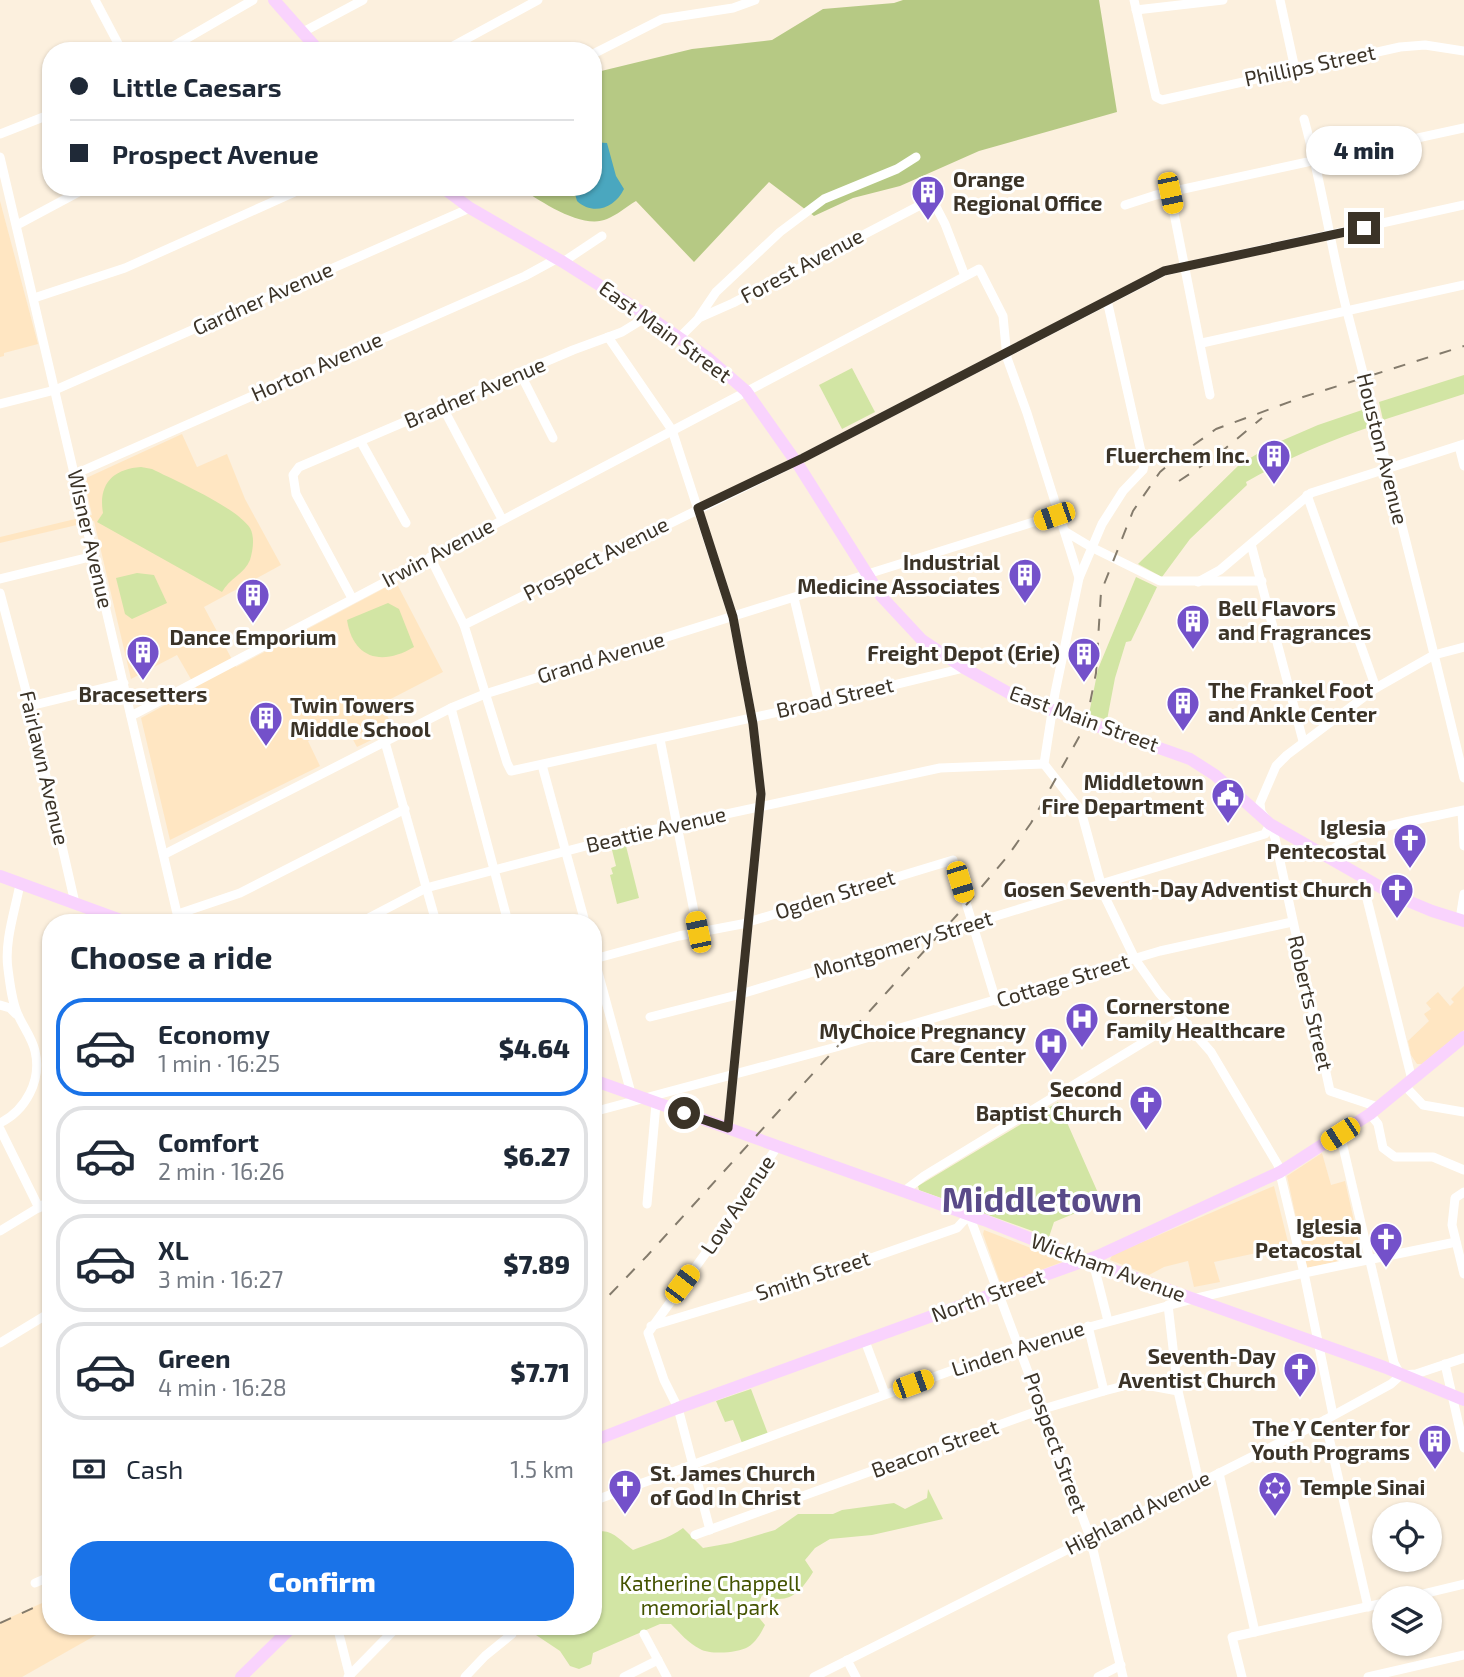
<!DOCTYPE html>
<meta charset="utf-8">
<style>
:root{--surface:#fff;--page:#f6f6f7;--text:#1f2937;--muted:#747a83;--line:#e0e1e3;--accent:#1a73e8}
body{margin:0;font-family:"Exo 2",sans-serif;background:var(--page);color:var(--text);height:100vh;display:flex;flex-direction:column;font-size:26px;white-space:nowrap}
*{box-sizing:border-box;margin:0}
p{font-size:23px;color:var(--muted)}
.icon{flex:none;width:38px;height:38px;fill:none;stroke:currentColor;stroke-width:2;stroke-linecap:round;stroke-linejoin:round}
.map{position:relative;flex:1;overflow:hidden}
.side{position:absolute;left:42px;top:914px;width:560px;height:721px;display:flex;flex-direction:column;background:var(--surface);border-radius:28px;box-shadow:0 2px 5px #0004}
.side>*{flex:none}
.hud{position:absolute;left:42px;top:42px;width:560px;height:154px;border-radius:28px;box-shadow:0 2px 5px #0004;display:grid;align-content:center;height:154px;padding:0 28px;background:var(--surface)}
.tools{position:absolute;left:1372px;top:1502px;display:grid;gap:14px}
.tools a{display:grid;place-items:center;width:70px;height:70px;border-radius:50%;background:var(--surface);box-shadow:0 2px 5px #0004;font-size:35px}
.end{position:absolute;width:32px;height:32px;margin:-16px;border:9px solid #3b3327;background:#fff;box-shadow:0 0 0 4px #fff}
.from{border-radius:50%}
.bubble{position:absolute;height:49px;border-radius:24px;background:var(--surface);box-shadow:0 2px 5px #0004;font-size:23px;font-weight:800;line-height:49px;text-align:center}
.car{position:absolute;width:21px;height:42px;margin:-21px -10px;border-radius:9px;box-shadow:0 0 5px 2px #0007;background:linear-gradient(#f5c518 24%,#345 0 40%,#f5c518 0 76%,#345 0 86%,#f5c518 0)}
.hud b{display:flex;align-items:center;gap:24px;height:66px;font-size:26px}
.hud b+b{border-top:2px solid var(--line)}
.hud i{width:18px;height:18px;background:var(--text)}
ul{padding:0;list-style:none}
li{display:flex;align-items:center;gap:21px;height:98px;margin:0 14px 10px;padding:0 14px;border:4px solid var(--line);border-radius:28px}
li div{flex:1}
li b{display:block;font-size:26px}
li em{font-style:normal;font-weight:800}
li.on{border-color:var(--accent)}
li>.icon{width:63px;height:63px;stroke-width:1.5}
h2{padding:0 28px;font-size:32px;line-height:84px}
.pay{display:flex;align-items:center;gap:18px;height:77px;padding:0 28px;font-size:26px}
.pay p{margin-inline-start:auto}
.primary-button{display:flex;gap:14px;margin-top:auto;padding:14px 28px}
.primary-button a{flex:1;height:80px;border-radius:28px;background:var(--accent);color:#fff;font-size:28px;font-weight:800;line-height:80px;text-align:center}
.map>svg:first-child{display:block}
</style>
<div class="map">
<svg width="1464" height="1677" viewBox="0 0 1464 1677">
<rect width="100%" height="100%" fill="#fcf0de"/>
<!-- built -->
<g fill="#ffe6c2">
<polygon points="0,201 38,344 4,353 4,356 0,357"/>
<polygon points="182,434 197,467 227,454 245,499 281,565 204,607 236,667 396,582 443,672 381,704 394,729 357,747 344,723 308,741 320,766 170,840 141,718 196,688 177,655 131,679 94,521 0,543 0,537 92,515 84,479"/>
<polygon points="1464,986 1464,1030 1422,1064 1417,1064 1411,1055 1408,1041 1429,1021 1424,1014 1431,1009 1426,1003 1438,992 1450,1006 1454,1002 1451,999"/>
<polygon points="1322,1153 1331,1185 1345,1181 1362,1256 1307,1268 1287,1176"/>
<polygon points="1274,1186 1289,1246 1214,1262 1220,1282 1194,1287 1188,1261 1164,1267 1149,1275 1110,1260 1112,1255"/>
<polygon points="984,1230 1062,1260 1062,1262 1001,1285 983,1234"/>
<polygon points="51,1599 51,1626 112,1626 22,1677 0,1677 0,1622"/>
</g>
<!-- green -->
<g fill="#d2e5a4">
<polygon points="852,368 875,412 842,429 819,385"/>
<polygon points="1464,375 1464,394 1383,420 1379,402"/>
<path d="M 1365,409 L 1370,427 C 1326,442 1286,459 1246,482 L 1247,485 L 1190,539 L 1162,577 L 1138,564 L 1240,464 L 1274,444 L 1318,425 Z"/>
<path d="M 141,467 L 152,469 C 176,481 236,507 250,528 C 255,537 253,550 250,560 C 245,573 229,579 222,592 L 97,522 L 103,513 C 98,484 113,469 141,467 Z"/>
<polygon points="137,573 154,575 167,603 132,619 125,614 116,578"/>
<polygon points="1136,577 1157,587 1131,641 1126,642 1115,678 1107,720 1089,714 1098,669"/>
<path d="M 388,603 L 399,609 L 414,647 C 382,666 353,659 347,620 Z"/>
<polygon points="625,842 639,898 617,904 610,875 613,874 611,868 616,866 611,846"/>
<polygon points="1058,1102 1102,1202 1054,1222 1049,1237 919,1190 918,1186"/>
<polygon points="751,1389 768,1434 742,1443 733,1420 725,1422 716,1401"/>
<path d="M 928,1489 L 943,1519 L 872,1535 L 830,1539 L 815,1548 L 805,1560 L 813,1572 C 800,1593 788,1606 762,1595 L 755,1613 L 765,1625 C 761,1633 756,1642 748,1647 C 738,1653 711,1655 700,1649 C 688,1643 680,1633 671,1624 L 660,1624 L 593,1653 L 591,1664 L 579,1669 L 570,1666 L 560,1651 L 530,1631 L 527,1626 L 593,1626 L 593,1534 C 610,1525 620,1541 633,1550 C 650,1543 669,1539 683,1528 L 703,1548 L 731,1543 L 775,1530 L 798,1514 L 833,1514 L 842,1510 L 894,1503 L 905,1509 L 927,1498 Z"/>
</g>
<!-- forest -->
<path fill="#b6c984" d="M 903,0 L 1099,0 L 1117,112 L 979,151 L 900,186 L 853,198 L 814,216 L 769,182 L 694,262 L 636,201 C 626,207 617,215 607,219 C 582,230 540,201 519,187 L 593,187 L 593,73 L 692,49 L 772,40 L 823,9 L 894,3 Z"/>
<!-- water -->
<path fill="#4aa7bf" d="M 593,142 L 607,143 L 616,176 L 624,189 C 615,208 593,216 577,201 L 573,187 L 593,187 Z"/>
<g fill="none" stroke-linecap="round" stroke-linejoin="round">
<!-- minor -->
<g stroke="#fff" stroke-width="9">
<polyline points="95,0 122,51"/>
<polyline points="1134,0 1156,97 1162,100 1400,47 1425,45 1464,51"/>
<polyline points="1280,0 1295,69"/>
<polyline points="1136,10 1223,0"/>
<polyline points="303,32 363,0"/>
<polyline points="165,51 253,0"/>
<polyline points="444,51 538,0"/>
<polyline points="593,54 662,19 733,8 755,0"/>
<path d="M 1304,119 C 1322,184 1331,250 1348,315 C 1388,469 1427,623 1464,778"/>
<polyline points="0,134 51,114"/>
<polyline points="0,157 179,922"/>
<polyline points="1170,193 1210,395"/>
<polyline points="1125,205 1156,195 1464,128"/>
<polyline points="17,225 88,187"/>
<polyline points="563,262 602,236"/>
<polyline points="34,298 125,268 306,187"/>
<polyline points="1107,300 1144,465 1143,470 1123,491 1102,524 1079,578 1055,693 1044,764 1081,811 1104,895 1135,959 1159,993 1211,1052 1278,1165 1304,1273 1333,1415"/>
<polyline points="699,317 716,292 780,232 824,199 897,169 916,157"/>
<polyline points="608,337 672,430 733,617 753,724 761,795 728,1128"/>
<polyline points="680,337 699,318 733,303 932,199 945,224 965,276"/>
<polyline points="1202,343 1464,285"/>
<polyline points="520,373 553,438"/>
<polyline points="0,404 55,390 470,208"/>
<polyline points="442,406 502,519"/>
<polyline points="361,442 406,523"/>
<polyline points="1459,446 1464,466"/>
<polyline points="75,474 525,276 558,258"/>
<polyline points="1307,495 1376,688"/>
<polyline points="1066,532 1091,547 1160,581 1262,581"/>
<polyline points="1251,544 1303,741"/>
<polyline points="430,557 464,625 507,763 511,771 819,703 964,668"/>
<polyline points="0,579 94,556"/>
<polyline points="1198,582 1220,570 1311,493 1464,444"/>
<polyline points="0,593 30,706 75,903"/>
<polyline points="352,598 296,494 293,475 299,467 573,350 622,332 648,316"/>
<polyline points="794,598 819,703"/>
<polyline points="464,625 803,458 1165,271 1464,205"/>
<polyline points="30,706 124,683"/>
<polyline points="451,708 508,922"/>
<polyline points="131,716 979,269 1003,316 1007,358 1027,413 1079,578"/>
<polyline points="660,739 698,932"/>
<polyline points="385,742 436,922"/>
<polyline points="542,765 585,922"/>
<polyline points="1462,811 1464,846"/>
<polyline points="165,854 451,708 485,694 1059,514"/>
<path d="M 1326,856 C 1351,827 1426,819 1464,810"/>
<polyline points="1366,880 1364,887 1412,1080"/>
<polyline points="178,914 240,893 405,809"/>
<polyline points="1460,919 1464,894"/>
<polyline points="361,922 426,888 624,836 940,768 1044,764"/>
<polyline points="593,954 631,1093"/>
<polyline points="594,959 679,936 742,924 953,860 996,1001"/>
<polyline points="0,1005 10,1008 16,1014"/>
<polyline points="650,1017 741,994 1265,834 1270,824"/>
<polyline points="1405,1086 1423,1105 1464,1112"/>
<polyline points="1378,1107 1330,1091 1275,838 1270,824 1261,812 1260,803 1276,766 1287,755 1376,688 1434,655 1464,647"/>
<polyline points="593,1112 836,1047 1160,951 1292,922"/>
<polyline points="1370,1114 1378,1124 1383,1148 1395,1157 1433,1157 1464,1170"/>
<path d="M 0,1123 C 26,1110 42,1080 35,1051 C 32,1038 24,1028 19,1017 C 12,1004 10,984 8,969 C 4,942 15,911 20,884"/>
<polyline points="0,1129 39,1208"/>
<polyline points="1340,1134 1394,1363 1400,1374"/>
<polyline points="904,1191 924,1176 1182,1019"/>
<polyline points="1464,1192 1455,1198 1452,1225 1464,1274"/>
<polyline points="647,1204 656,1104"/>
<polyline points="0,1231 51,1200"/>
<polyline points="1093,1262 1108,1321"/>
<polyline points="1168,1305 1178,1391 1199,1482"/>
<polyline points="651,1326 834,1271 957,1228 969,1215 1090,1537 1123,1677"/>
<polyline points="1088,1326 1104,1391"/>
<polyline points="865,1341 885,1394"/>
<polyline points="0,1343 51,1312"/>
<polyline points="1445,1364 1464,1448"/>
<polyline points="1325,1420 1368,1607"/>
<polyline points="1219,1473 1255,1632"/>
<polyline points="593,1501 1019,1346 1193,1299 1304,1273 1456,1242"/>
<polyline points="710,1530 678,1408 664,1380 648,1333 713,1243 777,1147"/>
<polyline points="695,1535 1043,1409 1104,1391 1135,1383 1178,1391"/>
<polyline points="35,1583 51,1576"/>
<polyline points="1406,1598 1464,1584"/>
<polyline points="337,1626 350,1677"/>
<polyline points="644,1634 667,1677"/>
<polyline points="847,1660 856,1677"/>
<polyline points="348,1677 398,1626"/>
<polyline points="465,1677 485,1656 512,1634"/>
<polyline points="624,1677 658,1660"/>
<polyline points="814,1677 1325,1420 1391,1384 1401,1375 1416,1374 1464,1358"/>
<polyline points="1098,1677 1121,1665"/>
<polyline points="1242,1677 1232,1637 1384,1603"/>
<polyline points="1368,1677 1464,1655"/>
</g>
<!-- major -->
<g stroke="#f9d3fd" stroke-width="12">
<polyline points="274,0 319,51"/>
<polyline points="442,187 470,208 563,262 648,316 708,358 746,391 799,466 881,596 922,640 964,668 1018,698 1190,759 1215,775 1270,824 1396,896 1432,911 1464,921"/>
<polyline points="0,876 126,922"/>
<polyline points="593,1080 984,1220 1085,1260 1384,1367 1464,1400"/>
<polyline points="593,1441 678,1408 1098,1256 1280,1172 1370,1114 1464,1037"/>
<polyline points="241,1677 293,1626"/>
</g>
<!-- rail -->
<g stroke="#847b6c" stroke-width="2" stroke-dasharray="12 12" stroke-linecap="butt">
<polyline points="1179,481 1215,457 1262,418"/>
<polyline points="593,1312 647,1256 967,904 1007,857 1031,823 1079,737 1089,708 1096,673 1101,592 1133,511 1160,472 1181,454 1216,429 1303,397 1464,346"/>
<polyline points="0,1623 51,1600"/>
</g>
</g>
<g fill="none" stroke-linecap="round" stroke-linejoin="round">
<!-- route -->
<polyline stroke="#3b3327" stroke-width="9" points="684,1113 728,1128 761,794 753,724 733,617 698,508 803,458 1164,271 1364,228"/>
</g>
<!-- icons -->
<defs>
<symbol id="building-pin" viewBox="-11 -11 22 30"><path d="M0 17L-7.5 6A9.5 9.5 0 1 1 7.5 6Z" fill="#7451ca" stroke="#fff"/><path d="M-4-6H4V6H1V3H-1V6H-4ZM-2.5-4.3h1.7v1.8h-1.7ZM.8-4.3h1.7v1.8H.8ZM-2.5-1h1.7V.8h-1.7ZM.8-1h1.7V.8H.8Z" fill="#fff"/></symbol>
<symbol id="civic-pin" viewBox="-11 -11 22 30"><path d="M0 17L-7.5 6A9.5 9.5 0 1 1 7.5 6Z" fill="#7451ca" stroke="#fff"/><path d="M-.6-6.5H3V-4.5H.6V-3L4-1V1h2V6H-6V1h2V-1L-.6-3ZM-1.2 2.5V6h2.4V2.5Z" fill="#fff"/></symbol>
<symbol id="church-pin" viewBox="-11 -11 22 30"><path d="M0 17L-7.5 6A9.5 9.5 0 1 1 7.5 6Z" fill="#7451ca" stroke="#fff"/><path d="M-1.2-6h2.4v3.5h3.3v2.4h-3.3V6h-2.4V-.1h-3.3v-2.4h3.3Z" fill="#fff"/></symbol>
<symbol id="hospital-pin" viewBox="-11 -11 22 30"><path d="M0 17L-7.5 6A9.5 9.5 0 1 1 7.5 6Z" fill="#7451ca" stroke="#fff"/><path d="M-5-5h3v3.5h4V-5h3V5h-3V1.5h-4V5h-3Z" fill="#fff"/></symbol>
<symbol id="synagogue-pin" viewBox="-11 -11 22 30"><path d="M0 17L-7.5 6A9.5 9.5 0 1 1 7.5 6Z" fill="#7451ca" stroke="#fff"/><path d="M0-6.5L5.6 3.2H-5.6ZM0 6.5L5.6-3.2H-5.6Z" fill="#fff"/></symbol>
</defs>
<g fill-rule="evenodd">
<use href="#building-pin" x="909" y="173" width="38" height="52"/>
<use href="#building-pin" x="1255" y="437" width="38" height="52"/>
<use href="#building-pin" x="1006" y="556" width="38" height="52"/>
<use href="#building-pin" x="234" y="576" width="38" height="52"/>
<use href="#building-pin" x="1174" y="602" width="38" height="52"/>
<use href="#building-pin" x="124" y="633" width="38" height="52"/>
<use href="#building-pin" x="1065" y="635" width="38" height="52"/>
<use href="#building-pin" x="1164" y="684" width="38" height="52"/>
<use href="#building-pin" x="247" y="699" width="38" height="52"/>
<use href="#civic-pin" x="1209" y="776" width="38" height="52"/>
<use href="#church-pin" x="1391" y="821" width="38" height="52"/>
<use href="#church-pin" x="1378" y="871" width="38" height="52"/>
<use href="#hospital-pin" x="1063" y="1000" width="38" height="52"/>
<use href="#hospital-pin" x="1032" y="1025" width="38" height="52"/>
<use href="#church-pin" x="1127" y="1083" width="38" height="52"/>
<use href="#church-pin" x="1367" y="1220" width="38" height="52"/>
<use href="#church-pin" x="1281" y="1350" width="38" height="52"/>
<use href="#building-pin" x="1416" y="1422" width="38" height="52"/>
<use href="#church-pin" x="606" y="1467" width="38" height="52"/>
<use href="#synagogue-pin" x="1256" y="1469" width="38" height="52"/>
</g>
<g text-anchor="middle" stroke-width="6" stroke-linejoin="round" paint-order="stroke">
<!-- street labels -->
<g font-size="21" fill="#3b3327" stroke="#fff">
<text transform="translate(1310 66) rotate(-12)" y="7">Phillips Street</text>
<text transform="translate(802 266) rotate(-28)" y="7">Forest Avenue</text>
<text transform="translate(263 299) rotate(-24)" y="7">Gardner Avenue</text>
<text transform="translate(665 332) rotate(36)" y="7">East Main Street</text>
<text transform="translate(317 367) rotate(-24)" y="7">Horton Avenue</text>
<text transform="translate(475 393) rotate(-23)" y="7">Bradner Avenue</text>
<text transform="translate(1382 449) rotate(76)" y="7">Houston Avenue</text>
<text transform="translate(90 539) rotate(77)" y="7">Wisner Avenue</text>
<text transform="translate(438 553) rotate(-28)" y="7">Irwin Avenue</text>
<text transform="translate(596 559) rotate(-27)" y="7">Prospect Avenue</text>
<text transform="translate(601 658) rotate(-17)" y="7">Grand Avenue</text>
<text transform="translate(835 698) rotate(-13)" y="7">Broad Street</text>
<text transform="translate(1084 719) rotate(20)" y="7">East Main Street</text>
<text transform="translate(44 768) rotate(77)" y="7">Fairlawn Avenue</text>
<text transform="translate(656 830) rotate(-13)" y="7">Beattie Avenue</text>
<text transform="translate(835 895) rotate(-17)" y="7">Ogden Street</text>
<text transform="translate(903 945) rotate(-17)" y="7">Montgomery Street</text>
<text transform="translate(1063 981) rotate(-17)" y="7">Cottage Street</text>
<text transform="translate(1310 1003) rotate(77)" y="7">Roberts Street</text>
<text transform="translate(738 1205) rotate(-56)" y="7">Low Avenue</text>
<text transform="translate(1108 1268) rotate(20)" y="7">Wickham Avenue</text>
<text transform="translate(813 1276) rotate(-18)" y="7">Smith Street</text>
<text transform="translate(988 1296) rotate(-20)" y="7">North Street</text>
<text transform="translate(1018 1349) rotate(-18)" y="7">Linden Avenue</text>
<text transform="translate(1055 1443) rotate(70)" y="7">Prospect Street</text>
<text transform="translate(935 1449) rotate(-20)" y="7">Beacon Street</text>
<text transform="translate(1138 1513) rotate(-27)" y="7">Highland Avenue</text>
</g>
<!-- poi labels -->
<g font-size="21" font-weight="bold" fill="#3b3327" stroke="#fff" text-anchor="end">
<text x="953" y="187" text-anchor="start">Orange<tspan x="953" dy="24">Regional Office</tspan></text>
<text x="1250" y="463">Fluerchem Inc.</text>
<text x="1000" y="570">Industrial<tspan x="1000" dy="24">Medicine Associates</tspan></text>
<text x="1218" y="616" text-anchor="start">Bell Flavors<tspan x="1218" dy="24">and Fragrances</tspan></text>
<text x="253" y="645" text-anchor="middle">Dance Emporium</text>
<text x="1060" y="661">Freight Depot (Erie)</text>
<text x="1208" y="698" text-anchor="start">The Frankel Foot<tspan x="1208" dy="24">and Ankle Center</tspan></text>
<text x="143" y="702" text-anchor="middle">Bracesetters</text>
<text x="290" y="713" text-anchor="start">Twin Towers<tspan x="290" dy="24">Middle School</tspan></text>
<text x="1204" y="790">Middletown<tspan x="1204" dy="24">Fire Department</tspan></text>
<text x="1386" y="835">Iglesia<tspan x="1386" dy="24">Pentecostal</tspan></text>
<text x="1372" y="897">Gosen Seventh-Day Adventist Church</text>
<text x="1106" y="1014" text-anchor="start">Cornerstone<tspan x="1106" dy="24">Family Healthcare</tspan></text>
<text x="1026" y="1039">MyChoice Pregnancy<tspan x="1026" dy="24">Care Center</tspan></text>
<text x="1122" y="1097">Second<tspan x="1122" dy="24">Baptist Church</tspan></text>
<text x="1362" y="1234">Iglesia<tspan x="1362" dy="24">Petacostal</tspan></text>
<text x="1276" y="1364">Seventh-Day<tspan x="1276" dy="24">Aventist Church</tspan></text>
<text x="1410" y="1436">The Y Center for<tspan x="1410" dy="24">Youth Programs</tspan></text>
<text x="650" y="1481" text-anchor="start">St. James Church<tspan x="650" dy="24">of God In Christ</tspan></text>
<text x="1300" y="1495" text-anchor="start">Temple Sinai</text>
</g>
<!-- park labels -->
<g font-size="21" fill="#445300" stroke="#fff">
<text x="710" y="1591">Katherine Chappell<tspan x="710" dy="24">memorial park</tspan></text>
</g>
<!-- town labels -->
<g font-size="35" font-weight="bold" fill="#594a88" stroke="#fff">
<text x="1042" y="1212">Middletown</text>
</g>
</g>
</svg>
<div class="tools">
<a><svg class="icon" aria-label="locate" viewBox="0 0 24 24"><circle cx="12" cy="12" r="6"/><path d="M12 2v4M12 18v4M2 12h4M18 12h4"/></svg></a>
<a><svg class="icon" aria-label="layers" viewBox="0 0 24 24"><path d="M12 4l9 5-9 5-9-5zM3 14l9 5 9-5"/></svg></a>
</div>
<i class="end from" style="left:684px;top:1113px"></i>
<i class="end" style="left:1364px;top:228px"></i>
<div class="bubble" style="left:1306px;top:126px;width:116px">4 min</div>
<i class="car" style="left:1170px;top:193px;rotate:168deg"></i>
<i class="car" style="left:1054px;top:516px;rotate:251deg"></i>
<i class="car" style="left:960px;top:882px;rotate:163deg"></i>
<i class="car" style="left:698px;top:932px;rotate:348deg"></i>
<i class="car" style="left:1340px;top:1134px;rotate:237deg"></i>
<i class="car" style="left:682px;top:1284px;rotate:37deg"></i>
<i class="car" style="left:913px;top:1384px;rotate:70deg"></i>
<div class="hud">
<b><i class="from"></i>Little Caesars</b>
<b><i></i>Prospect Avenue</b>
</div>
<section class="side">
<h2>Choose a ride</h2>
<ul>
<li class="on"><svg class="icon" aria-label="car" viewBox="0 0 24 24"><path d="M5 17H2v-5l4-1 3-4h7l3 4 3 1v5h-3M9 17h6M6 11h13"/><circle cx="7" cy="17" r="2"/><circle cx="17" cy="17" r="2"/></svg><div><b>Economy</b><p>1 min · 16:25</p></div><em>$4.64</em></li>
<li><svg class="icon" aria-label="car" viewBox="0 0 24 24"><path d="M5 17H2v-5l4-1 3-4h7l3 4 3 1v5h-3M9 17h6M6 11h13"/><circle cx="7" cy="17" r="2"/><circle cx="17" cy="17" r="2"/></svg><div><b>Comfort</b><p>2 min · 16:26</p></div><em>$6.27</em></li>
<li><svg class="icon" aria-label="car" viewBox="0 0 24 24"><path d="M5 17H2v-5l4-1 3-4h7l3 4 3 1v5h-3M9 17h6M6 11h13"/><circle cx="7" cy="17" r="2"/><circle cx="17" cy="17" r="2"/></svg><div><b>XL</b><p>3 min · 16:27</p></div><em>$7.89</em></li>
<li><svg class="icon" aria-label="car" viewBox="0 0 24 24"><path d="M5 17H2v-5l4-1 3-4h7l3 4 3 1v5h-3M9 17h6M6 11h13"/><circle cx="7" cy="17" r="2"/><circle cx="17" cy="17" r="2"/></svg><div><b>Green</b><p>4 min · 16:28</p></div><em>$7.71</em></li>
</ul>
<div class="pay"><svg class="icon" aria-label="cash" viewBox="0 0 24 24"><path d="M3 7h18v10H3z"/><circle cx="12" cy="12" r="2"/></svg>Cash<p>1.5 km</p></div>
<div class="primary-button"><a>Confirm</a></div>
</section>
</div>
